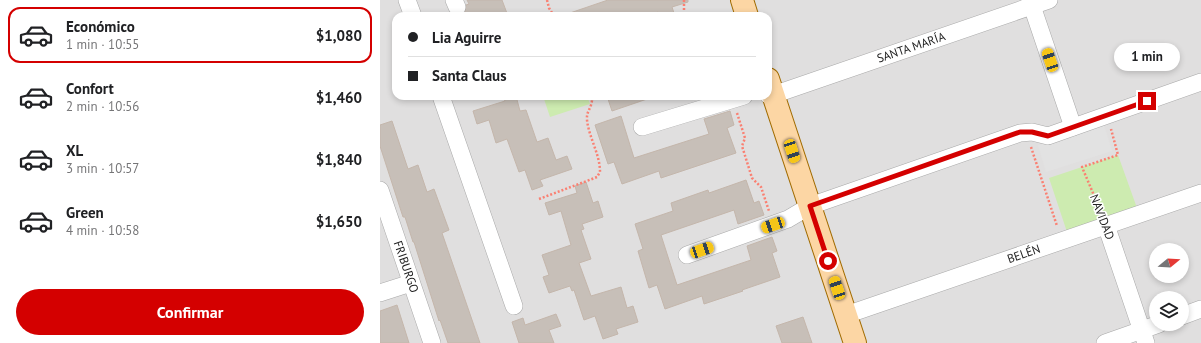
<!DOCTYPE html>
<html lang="es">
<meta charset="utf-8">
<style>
:root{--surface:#fff;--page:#f2f2f2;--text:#202124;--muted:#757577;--line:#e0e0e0;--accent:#d40000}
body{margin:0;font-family:"PT Sans",sans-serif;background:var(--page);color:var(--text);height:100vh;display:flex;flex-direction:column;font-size:15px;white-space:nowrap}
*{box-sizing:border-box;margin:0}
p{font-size:13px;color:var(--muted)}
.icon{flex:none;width:22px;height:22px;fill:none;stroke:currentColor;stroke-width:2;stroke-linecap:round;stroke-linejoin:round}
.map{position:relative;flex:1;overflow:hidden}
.panel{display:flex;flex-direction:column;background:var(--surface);width:380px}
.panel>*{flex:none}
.hud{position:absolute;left:12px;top:12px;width:380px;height:88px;border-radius:12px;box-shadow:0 2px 6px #0003;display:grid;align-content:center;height:88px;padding:0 16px;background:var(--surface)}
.needle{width:26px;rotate:72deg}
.buttons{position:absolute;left:769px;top:243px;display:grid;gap:8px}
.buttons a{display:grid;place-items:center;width:40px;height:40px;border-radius:50%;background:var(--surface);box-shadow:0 2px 6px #0003;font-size:20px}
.end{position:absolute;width:18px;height:18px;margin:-9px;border:5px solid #d40000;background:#fff;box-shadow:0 0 0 2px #fff}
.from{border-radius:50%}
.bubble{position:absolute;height:28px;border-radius:14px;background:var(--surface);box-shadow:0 2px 6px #0003;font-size:13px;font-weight:700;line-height:28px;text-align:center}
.car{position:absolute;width:12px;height:24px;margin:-12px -6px;border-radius:5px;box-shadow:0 0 3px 1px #0007;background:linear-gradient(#f5c518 24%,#345 0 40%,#f5c518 0 76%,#345 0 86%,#f5c518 0)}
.hud b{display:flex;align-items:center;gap:14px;height:38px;font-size:15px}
.hud b+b{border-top:1px solid var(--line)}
.hud i{width:10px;height:10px;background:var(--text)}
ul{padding:7px 0 0;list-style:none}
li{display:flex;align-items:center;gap:12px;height:56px;margin:0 8px 6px;padding:0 8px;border:2px solid transparent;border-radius:12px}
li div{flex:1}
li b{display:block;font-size:15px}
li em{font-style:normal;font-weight:700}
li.on{border-color:var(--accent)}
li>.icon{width:36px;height:36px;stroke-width:1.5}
.button{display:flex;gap:8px;margin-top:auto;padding:8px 16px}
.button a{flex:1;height:46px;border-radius:24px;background:var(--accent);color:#fff;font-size:16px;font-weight:700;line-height:46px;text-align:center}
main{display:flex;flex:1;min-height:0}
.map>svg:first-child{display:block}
</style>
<main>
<section class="panel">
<ul>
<li class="on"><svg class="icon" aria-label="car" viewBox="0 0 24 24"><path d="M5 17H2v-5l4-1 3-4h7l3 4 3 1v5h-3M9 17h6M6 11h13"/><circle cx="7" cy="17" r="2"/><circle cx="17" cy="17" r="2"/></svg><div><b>Económico</b><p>1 min · 10:55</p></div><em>$1,080</em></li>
<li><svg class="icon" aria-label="car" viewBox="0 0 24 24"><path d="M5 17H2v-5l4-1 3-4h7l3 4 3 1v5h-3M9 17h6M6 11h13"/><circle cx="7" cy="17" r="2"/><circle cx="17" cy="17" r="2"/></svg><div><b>Confort</b><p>2 min · 10:56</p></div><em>$1,460</em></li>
<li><svg class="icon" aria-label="car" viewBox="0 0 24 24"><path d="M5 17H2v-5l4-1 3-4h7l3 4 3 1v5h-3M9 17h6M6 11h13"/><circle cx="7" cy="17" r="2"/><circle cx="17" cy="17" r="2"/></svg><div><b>XL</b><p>3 min · 10:57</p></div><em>$1,840</em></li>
<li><svg class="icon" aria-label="car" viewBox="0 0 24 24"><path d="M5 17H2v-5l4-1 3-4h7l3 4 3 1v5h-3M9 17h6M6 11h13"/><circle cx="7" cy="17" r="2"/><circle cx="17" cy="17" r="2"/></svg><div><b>Green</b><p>4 min · 10:58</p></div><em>$1,650</em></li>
</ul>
<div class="button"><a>Confirmar</a></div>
</section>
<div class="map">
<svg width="821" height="343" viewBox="0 0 821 343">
<rect width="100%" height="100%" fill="#f2efe9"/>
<!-- residential -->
<path fill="#e0dfdf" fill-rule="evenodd" d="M 0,0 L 821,0 L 821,343 L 0,343 ZM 16,16 L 388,16 L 388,96 L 16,96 ZM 776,250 L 802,250 L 802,276 L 776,276 ZM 776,298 L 802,298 L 802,324 L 776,324 Z"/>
<!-- grass -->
<g fill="#cdebb0">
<polygon points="163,96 207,96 210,104 170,117"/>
<polygon points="738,155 757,208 687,232 669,178"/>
</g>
<!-- parking -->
<polygon fill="#e2e2e2" points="724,125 732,151 666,172 658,145"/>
<!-- building -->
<g fill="#c7bfb8" stroke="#c4b6ab">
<polygon points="87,0 122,0 128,16 87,16 85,12 86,5 89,4"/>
<polygon points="228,0 308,0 308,2 292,7 295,16 279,16 278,12 267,16 187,16 187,14"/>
<polygon points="123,96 136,96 140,111 146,110 157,142 168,138 176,160 187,156 192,169 160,180 163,186 152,190 145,170 139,172 127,139 116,143 109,120 97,124 93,111 125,101"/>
<polygon points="227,96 270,96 270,98 232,111"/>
<polygon points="350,111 354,125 347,128 356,153 281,178 279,171 242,184 234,162 228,164 215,125 241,116 254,158 329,134 324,119"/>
<polygon points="12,121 28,169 38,165 47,192 54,189 69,230 62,233 100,343 68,343 60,320 59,321 34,242 33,242 25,217 23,217 0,146 0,125"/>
<polygon points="366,180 374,203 379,201 384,215 358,224 354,210 281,235 297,285 371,260 367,246 392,237 397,251 392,253 400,277 362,290 363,291 324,304 322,296 285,309 277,285 269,288 258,251 263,249 255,224 293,211 291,203 328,190 329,193"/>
<polygon points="206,182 213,203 218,201 223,217 202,224 204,229 201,230 211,259 199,263 211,296 241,287 247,308 253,306 258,322 236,329 238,334 223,339 215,316 204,320 194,290 192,291 190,286 169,293 163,277 169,275 162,255 191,245 181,211 169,215 165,203 197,193 195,186"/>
<polygon points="17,305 29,343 0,343 0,311"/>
<polygon points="176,314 181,326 169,330 174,343 139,343 132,322 143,318 145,325"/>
<polygon points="423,317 432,343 402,343 396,326"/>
</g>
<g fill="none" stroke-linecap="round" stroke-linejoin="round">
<defs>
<g id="minor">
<polyline points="27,0 33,16"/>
<polyline points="74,0 77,7"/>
<polyline points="650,0 693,127"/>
<path id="s1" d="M 388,95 L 393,95 L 669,0"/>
<polyline points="61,96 134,306"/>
<polyline points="262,127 364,96"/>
<path id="s2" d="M 0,190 L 52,343"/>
<polyline points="726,225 766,343"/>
<polyline points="307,255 408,219 430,206 640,133 652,132 668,136 821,82"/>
<polyline points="0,293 31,283"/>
<path id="s3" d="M 466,315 L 821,193"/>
<polyline points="802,316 821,309"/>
<polyline points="725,343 779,324"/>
</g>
<g id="major">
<polyline points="362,0 367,16"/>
<polyline points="388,79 475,343"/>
</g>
</defs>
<!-- minor casing -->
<use href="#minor" stroke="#a9a9a9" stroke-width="18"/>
<!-- major casing -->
<use href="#major" stroke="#a06b00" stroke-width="24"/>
<!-- path -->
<g stroke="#fa8072" stroke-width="2.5" stroke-dasharray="2 2" stroke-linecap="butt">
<polyline points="167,0 169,8 174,16"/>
<polyline points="304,0 304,16"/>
<polyline points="341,16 348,14"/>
<polyline points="357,113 365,138 362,146 372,178 381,187 389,211"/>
<polyline points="651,147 677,226"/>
<path d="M 159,199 L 212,179 L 217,177 L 220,172 C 220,154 209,138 207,120 C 206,110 213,108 212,96"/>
<polyline points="721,212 702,167 738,155 731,129"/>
</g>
<!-- minor -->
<use href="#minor" stroke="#fff" stroke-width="17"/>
<!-- major -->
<use href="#major" stroke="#fcd6a4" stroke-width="22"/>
</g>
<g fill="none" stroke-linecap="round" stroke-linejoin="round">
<!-- route -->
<polyline stroke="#d40000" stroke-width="5" points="448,261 430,206 640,132 652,132 668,136 767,101"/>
</g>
<g text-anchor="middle" stroke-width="3" stroke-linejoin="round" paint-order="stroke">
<!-- street labels -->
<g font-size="12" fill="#222" stroke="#fff">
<text dy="4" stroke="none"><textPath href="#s1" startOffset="151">SANTA MARÍA</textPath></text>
<text transform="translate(722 217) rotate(69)" y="4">NAVIDAD</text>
<text dy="4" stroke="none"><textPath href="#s3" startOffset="188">BELÉN</textPath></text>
<text dy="4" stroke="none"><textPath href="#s2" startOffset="81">FRIBURGO</textPath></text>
</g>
</g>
</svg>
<div class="buttons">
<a><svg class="needle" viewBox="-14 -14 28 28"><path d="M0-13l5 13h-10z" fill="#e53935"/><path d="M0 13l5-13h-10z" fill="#757577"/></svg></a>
<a><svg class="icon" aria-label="layers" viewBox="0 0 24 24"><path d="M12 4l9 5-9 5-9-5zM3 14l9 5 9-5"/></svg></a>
</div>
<i class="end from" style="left:448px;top:261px"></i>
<i class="end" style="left:767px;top:101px"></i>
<div class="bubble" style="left:734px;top:43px;width:66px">1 min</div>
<i class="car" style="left:670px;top:60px;rotate:341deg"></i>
<i class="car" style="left:412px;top:151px;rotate:162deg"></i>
<i class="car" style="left:393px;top:225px;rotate:251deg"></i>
<i class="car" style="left:322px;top:250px;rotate:71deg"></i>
<i class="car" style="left:457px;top:288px;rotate:341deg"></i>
<div class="hud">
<b><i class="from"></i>Lia Aguirre</b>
<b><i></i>Santa Claus</b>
</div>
</div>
</main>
